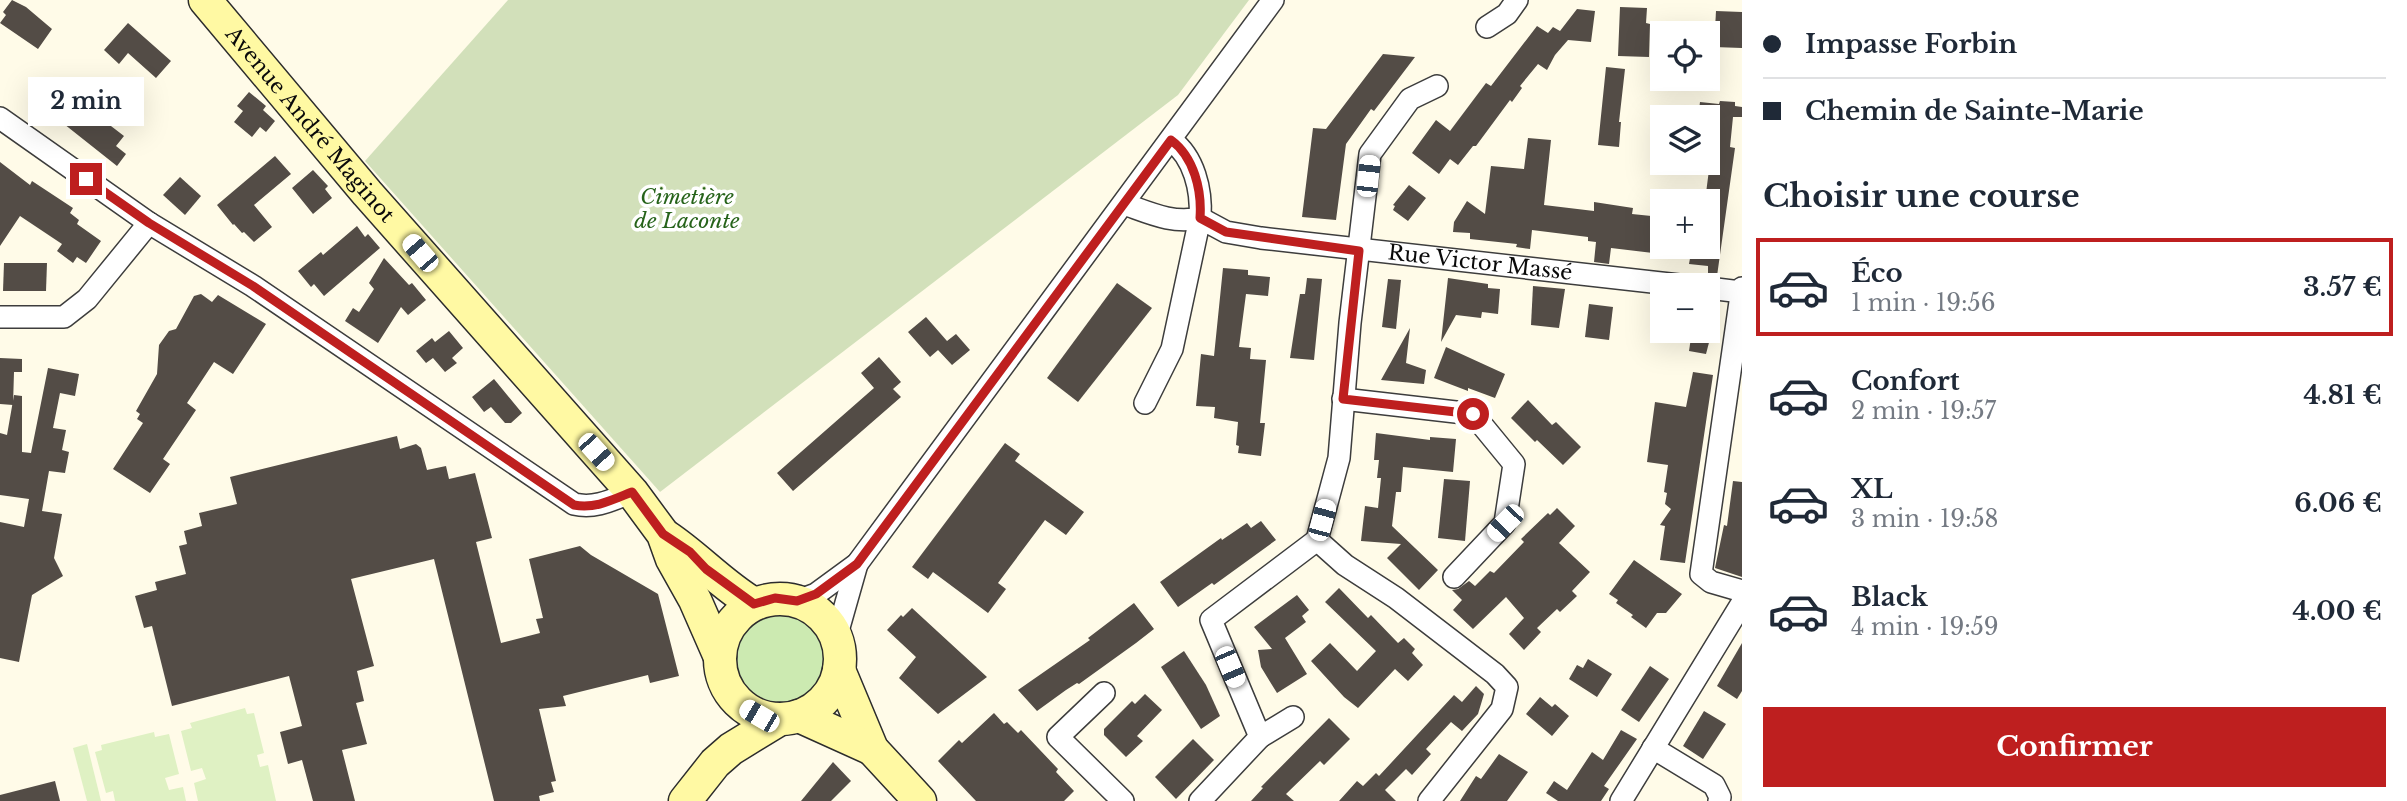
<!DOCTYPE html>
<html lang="fr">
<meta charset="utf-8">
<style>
:root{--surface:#fff;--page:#f6f6f7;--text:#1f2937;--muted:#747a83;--line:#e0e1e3;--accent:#be1f1f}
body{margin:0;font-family:"Libre Baskerville",serif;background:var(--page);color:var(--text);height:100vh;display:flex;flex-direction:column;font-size:26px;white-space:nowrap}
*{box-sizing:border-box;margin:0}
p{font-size:23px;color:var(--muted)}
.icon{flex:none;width:38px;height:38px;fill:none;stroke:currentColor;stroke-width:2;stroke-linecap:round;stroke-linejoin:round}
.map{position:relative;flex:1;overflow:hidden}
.side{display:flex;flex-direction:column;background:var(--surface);width:665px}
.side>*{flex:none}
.guide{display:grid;align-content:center;height:154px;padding:0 21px;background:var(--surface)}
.tools{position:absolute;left:1650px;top:21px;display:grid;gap:14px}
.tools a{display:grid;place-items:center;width:70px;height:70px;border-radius:0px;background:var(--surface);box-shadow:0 7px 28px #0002;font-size:35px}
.end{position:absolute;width:32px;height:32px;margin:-16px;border:9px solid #be1f1f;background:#fff;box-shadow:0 0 0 4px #fff}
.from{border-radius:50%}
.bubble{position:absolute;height:49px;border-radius:0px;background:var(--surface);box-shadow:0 7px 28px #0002;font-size:23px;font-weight:700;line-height:49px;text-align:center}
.car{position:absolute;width:21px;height:42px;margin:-21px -10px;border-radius:9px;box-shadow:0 0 5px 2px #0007;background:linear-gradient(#fff 24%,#345 0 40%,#fff 0 76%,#345 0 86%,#fff 0)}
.guide b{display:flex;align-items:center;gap:24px;height:66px;font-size:26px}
.guide b+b{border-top:2px solid var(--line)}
.guide i{width:18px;height:18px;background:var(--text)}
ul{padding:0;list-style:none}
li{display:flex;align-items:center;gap:21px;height:98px;margin:0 14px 10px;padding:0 7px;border:4px solid transparent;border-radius:0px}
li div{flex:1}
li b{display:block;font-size:26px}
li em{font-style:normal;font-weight:700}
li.selected{border-color:var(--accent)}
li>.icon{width:63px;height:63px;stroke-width:1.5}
h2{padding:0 21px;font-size:32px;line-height:84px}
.button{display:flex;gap:14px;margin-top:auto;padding:14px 21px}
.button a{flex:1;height:80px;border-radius:0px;background:var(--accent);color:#fff;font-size:28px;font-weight:700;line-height:80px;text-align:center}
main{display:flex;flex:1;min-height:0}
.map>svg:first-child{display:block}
</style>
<main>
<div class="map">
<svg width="1742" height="801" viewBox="0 0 1742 801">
<rect width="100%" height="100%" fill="#fffbe8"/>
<!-- green -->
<circle fill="#cceab1" cx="780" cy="660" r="48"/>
<!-- cemetery -->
<polygon fill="#d2e0ba" points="508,0 1249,0 1178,95 660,492 365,161"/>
<!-- pitch -->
<g fill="#dff1c3">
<polygon points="245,708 247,714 254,713 264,753 257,755 260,767 268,765 276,801 198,801 194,783 206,779 202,768 191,771 181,731 192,728 190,723"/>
<polygon points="154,732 155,737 169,734 179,774 165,778 169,790 183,787 186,801 115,801 113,791 106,793 95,752 102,750 101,745"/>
<polygon points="87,744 101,801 87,801 73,748"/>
</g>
<!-- building -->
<g fill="#534c46">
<polygon points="12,0 26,7 52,29 38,49 0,23 6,15 3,12"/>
<polygon points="1620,7 1647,8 1646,23 1650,24 1649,57 1618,56"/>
<polygon points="1577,9 1595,11 1591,42 1568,40 1555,55 1547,70 1538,64 1520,86 1522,88 1512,102 1510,100 1476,146 1473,146 1458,165 1450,159 1439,174 1412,153 1436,120 1450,131 1486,83 1491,86 1537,26 1548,33 1553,27 1560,31"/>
<polygon points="1716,11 1742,12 1742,48 1714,47"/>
<polygon points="128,23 171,61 156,78 128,53 119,64 104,50"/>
<polygon points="1383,54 1415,57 1374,111 1371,109 1346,144 1336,220 1302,217 1313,128 1326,129"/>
<polygon points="1606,67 1625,69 1619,122 1621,122 1619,147 1598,145"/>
<polygon points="249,92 266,106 263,110 275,121 266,132 260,127 252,137 234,122 243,111 237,106"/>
<polygon points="65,94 79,106 81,103 124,136 116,146 126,154 117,166 64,124 66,122 51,110"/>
<polygon points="1720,101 1735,102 1735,106 1742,107 1742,117 1733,117 1730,147 1735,148 1717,276 1708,275 1708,266 1689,264 1692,247 1708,247 1708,201 1705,201 1710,162 1708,117 1698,117 1700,102 1719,104"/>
<polygon points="1528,138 1551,140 1544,205 1594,211 1594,202 1633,208 1632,214 1661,217 1658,250 1653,250 1653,253 1611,248 1609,264 1594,262 1596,242 1588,241 1588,237 1532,230 1530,249 1516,247 1517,244 1470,239 1470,233 1453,232 1454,222 1467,201 1485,214 1491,166 1524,169"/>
<polygon points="275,156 291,174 254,205 272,227 254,242 244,232 242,233 234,224 233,225 217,205"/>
<polygon points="0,162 30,185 32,181 73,208 70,213 79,220 77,224 101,241 86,263 77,257 73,263 57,251 62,244 20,216 0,246"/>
<polygon points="313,170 328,186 325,189 332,198 313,214 292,188"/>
<polygon points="180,177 201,196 185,215 163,195"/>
<polygon points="1409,185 1426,198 1408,221 1393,210 1395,206 1393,205"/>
<polygon points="357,226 365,237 368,234 380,248 324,296 314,284 311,287 298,271 321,252 323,255"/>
<polygon points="384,258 409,285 412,283 426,300 408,315 401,307 378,343 345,321 353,308 359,312 374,289 369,283"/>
<polygon points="4,263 47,263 46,291 3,291"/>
<polygon points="1223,268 1248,270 1248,275 1270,277 1268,296 1246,294 1239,347 1251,348 1250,359 1266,360 1260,423 1265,423 1261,456 1238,453 1239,446 1236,445 1238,422 1214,418 1215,407 1196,406 1201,354 1214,356"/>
<polygon points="1307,278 1322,279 1314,360 1290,358 1300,294 1305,294"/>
<polygon points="1448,278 1488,284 1488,288 1500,289 1498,314 1482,312 1481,318 1456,315 1441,342"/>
<polygon points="1388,279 1401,280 1396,329 1382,327"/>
<polygon points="1117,283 1152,308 1078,402 1047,378"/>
<polygon points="1533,286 1565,289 1559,328 1531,325"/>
<polygon points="201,294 212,302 218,295 266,324 233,374 214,362 187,403 196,410 163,459 170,464 150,493 113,469 143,423 137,419 140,414 136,411 157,374 159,345 169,331 176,329 194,296"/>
<polygon points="1589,304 1613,307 1609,340 1585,337"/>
<polygon points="926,317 947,341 956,334 970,350 952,365 938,350 945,344 930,357 908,332"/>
<polygon points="1410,328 1406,363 1426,370 1424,384 1381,380"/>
<polygon points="449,331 463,348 452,358 457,363 445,372 433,358 426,363 416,351 432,338 435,342"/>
<polygon points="1692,331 1712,331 1706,354 1689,351"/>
<polygon points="1446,347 1505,374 1495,398 1468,388 1468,391 1434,378"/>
<polygon points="879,357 901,382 893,389 901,397 793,491 777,473 874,388 861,373"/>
<polygon points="0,358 22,359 22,372 14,372 13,405 0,404"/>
<polygon points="48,368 79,374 75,396 60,393 53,428 66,430 62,450 69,452 65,473 49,471 42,511 62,514 54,558 63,576 32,595 19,662 0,658 0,522 24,527 29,499 0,495 0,433 7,435 14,395 22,396 22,452 31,453"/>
<polygon points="1693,372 1713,375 1685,563 1660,560 1665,526 1660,525 1671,509 1665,504 1667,493 1664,492 1668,465 1647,462 1655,402 1686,407"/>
<polygon points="494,379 522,413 511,423 505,423 491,407 484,412 472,397"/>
<polygon points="1528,400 1552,425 1556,422 1581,447 1563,465 1537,440 1535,442 1511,418"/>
<polygon points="1376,433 1430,440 1430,437 1456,439 1453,472 1403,467 1401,492 1396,492 1392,526 1438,570 1419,590 1387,558 1401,544 1361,541 1365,506 1378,508 1381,478 1377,478 1379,460 1374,460"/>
<polygon points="397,436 400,449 416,444 421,448 427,470 446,466 449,479 475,473 492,538 476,542 501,643 540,633 536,619 543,618 529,559 580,546 591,555 658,594 679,676 650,683 648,675 563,696 566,706 539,709 556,781 551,782 554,792 539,796 540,801 494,801 434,559 351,579 374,666 357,671 364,701 356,703 367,744 342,750 355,801 313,801 302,760 288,764 280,732 302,726 289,676 172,706 152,626 144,628 135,596 157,590 155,582 186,574 179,546 187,544 184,531 202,526 199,513 237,504 230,477"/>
<polygon points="1005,443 1020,454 1015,461 1084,512 1066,535 1045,520 998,583 1006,589 988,613 933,572 928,579 912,567"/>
<polygon points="1444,479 1470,481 1465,541 1438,538"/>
<polygon points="1733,481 1742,482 1742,577 1715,568 1724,525 1727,526"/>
<polygon points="1557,508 1575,526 1559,543 1590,572 1572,591 1577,596 1560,612 1557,609 1537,628 1541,632 1524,650 1509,634 1524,618 1506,597 1473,629 1453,610 1462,600 1452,590 1458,589 1469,581 1475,586 1490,571 1494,573 1524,542 1521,539 1548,513 1550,515"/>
<polygon points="1261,521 1276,540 1214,585 1212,583 1178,607 1160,582 1221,538 1222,540 1247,523 1251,528"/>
<polygon points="1634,560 1682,594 1666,613 1657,613 1646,628 1631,617 1633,615 1616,603 1618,600 1609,594"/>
<polygon points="1339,588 1368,618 1371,615 1398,643 1404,638 1415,649 1412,653 1423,665 1408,681 1395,669 1358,708 1344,697 1311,661 1330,643 1357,671 1376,651 1325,602"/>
<polygon points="1297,595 1309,610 1302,616 1306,622 1285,638 1307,674 1277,693 1261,667 1258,650 1272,649 1254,627"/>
<polygon points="1134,603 1154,629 1136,643 1079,684 1077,683 1066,690 1037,711 1018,690 1090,640 1088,638"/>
<polygon points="912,608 987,677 938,714 899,678 916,657 887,630 901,615 903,617"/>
<polygon points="1742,643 1742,691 1737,699 1717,686"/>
<polygon points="1184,651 1206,685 1220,716 1201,729 1161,667"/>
<polygon points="1588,659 1612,674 1597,697 1569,679 1577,665 1583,668"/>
<polygon points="1650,666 1669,679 1639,722 1621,710"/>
<polygon points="1476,686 1484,694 1478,714 1462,731 1451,722 1426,749 1431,754 1412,775 1406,769 1385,790 1396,801 1339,801 1357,781 1363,786 1376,773 1379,776 1454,695 1462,702"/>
<polygon points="1145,694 1162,710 1137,736 1143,741 1126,757 1104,735 1104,729 1132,701 1135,704"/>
<polygon points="1540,697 1552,707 1555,704 1569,716 1552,736 1526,714"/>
<polygon points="1704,711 1726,724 1703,759 1683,746"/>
<polygon points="994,713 1004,724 1007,722 1018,733 1021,730 1058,769 1056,772 1074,791 1064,801 976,801 938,761 959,740 962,743"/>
<polygon points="1329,718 1350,739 1324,765 1320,761 1286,794 1294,801 1251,801 1263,788 1261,787"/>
<polygon points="1621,730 1637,739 1604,786 1609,789 1601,801 1558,801 1546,793 1554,781 1567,790 1592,752 1603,760"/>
<polygon points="1193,739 1214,760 1176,799 1155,777"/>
<polygon points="1499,754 1528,772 1507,801 1460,801 1476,776 1481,779"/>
<polygon points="833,762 851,781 831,801 801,801"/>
<polygon points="55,781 60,801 0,801 0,795"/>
</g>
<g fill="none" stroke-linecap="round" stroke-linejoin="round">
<defs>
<g id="street">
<polyline points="1487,27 1507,14 1517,0"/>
<path d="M 0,118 L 149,223 L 253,286 L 574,504 C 595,509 612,500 632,492"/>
<path d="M 1124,204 C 1150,213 1172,224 1200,218 C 1202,190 1194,157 1171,140"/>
<polyline points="1708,288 1742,292"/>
<polyline points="1742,288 1701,574 1711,582 1742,591"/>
<polyline points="0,317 64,317 87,299 149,223"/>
<polyline points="1343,399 1473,414 1514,464 1505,523 1454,577"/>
<path id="s1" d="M 1145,403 L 1172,349 L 1200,218 L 1226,232 L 1261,238 L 1679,285"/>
<polyline points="797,601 816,594 857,564 1273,0"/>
<polyline points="836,638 857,564"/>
<polyline points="1104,693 1058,737 1123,801"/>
<polyline points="1260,737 1293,717"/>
<polyline points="1653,748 1714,785 1720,797 1719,801"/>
<polyline points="1200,801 1260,737 1211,620 1317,540"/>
<polyline points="1429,801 1502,709 1507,687 1495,674 1396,598 1345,565 1317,540 1339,458 1350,323 1370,154 1410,99 1437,86"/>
<polyline points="1621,801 1742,603"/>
</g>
<g id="secondary">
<path id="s2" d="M 205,0 L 367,193 L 632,492 L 663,534 L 672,559 L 695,600 L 720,657"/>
<path d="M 667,537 C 697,557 722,585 754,604"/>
<circle cx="780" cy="659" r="60"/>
<polyline points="839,670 872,749 920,801"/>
<polyline points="799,716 872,749"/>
<polyline points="685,801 715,763 731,749 780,719"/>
</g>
</defs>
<!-- street casing -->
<use href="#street" stroke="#3d3d3d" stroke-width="24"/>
<!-- secondary casing -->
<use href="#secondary" stroke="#2c2c2c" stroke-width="35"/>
<!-- street -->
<use href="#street" stroke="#fff" stroke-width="21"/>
<!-- secondary -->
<use href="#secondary" stroke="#fff9a3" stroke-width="32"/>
</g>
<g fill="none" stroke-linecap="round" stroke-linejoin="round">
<!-- route -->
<path stroke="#be1f1f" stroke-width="9" d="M 86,179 L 149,223 L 253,286 L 574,505 C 595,509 612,500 632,492 L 663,534 L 690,552 L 706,569 L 754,604 L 775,598 L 797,601 L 816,594 L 857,564 L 1171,140 C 1194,157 1202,190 1200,218 L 1226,232 L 1359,251 L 1343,399 L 1473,414"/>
</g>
<g text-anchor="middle" stroke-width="7" stroke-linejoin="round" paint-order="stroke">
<!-- street labels -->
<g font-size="21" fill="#0a0a0a" stroke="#fff">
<text dy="7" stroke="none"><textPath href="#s2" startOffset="163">Avenue André Maginot</textPath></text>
<text dy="7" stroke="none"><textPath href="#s1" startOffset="480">Rue Victor Massé</textPath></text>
</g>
<!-- park labels -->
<g font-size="21" font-style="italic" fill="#26631a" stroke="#fff">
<text x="687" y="204">Cimetière<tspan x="687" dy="24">de Laconte</tspan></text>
</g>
</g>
</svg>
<div class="tools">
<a><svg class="icon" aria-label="locate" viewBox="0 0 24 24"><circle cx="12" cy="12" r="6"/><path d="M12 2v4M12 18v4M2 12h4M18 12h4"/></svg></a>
<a><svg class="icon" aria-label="layers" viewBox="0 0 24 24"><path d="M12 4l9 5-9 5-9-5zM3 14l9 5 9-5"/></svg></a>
<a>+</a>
<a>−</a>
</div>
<i class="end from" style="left:1473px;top:414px"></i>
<i class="end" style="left:86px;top:179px"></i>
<div class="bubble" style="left:28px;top:77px;width:116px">2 min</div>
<i class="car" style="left:1368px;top:176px;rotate:6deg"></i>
<i class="car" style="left:420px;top:253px;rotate:319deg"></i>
<i class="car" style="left:596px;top:452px;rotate:138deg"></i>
<i class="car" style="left:1322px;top:520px;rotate:15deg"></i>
<i class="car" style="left:1505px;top:523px;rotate:224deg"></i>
<i class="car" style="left:1230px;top:667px;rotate:157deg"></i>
<i class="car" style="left:759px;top:716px;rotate:300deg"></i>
</div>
<section class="side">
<div class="guide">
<b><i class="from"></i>Impasse Forbin</b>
<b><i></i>Chemin de Sainte-Marie</b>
</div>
<h2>Choisir une course</h2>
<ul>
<li class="selected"><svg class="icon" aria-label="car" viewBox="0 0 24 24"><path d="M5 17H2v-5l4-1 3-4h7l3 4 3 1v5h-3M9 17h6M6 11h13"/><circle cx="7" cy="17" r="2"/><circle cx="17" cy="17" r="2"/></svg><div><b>Éco</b><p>1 min · 19:56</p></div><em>3.57 €</em></li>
<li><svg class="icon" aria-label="car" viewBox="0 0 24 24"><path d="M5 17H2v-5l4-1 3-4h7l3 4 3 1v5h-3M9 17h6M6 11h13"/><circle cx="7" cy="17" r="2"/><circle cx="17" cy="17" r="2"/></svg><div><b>Confort</b><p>2 min · 19:57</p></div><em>4.81 €</em></li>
<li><svg class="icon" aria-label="car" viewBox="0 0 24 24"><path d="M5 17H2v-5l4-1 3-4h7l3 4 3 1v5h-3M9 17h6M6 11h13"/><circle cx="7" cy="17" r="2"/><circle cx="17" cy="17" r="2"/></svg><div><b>XL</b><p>3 min · 19:58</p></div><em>6.06 €</em></li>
<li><svg class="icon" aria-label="car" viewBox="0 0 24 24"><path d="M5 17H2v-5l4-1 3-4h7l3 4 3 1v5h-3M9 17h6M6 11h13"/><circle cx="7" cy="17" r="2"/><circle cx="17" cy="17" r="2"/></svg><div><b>Black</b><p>4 min · 19:59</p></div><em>4.00 €</em></li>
</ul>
<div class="button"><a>Confirmer</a></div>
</section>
</main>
